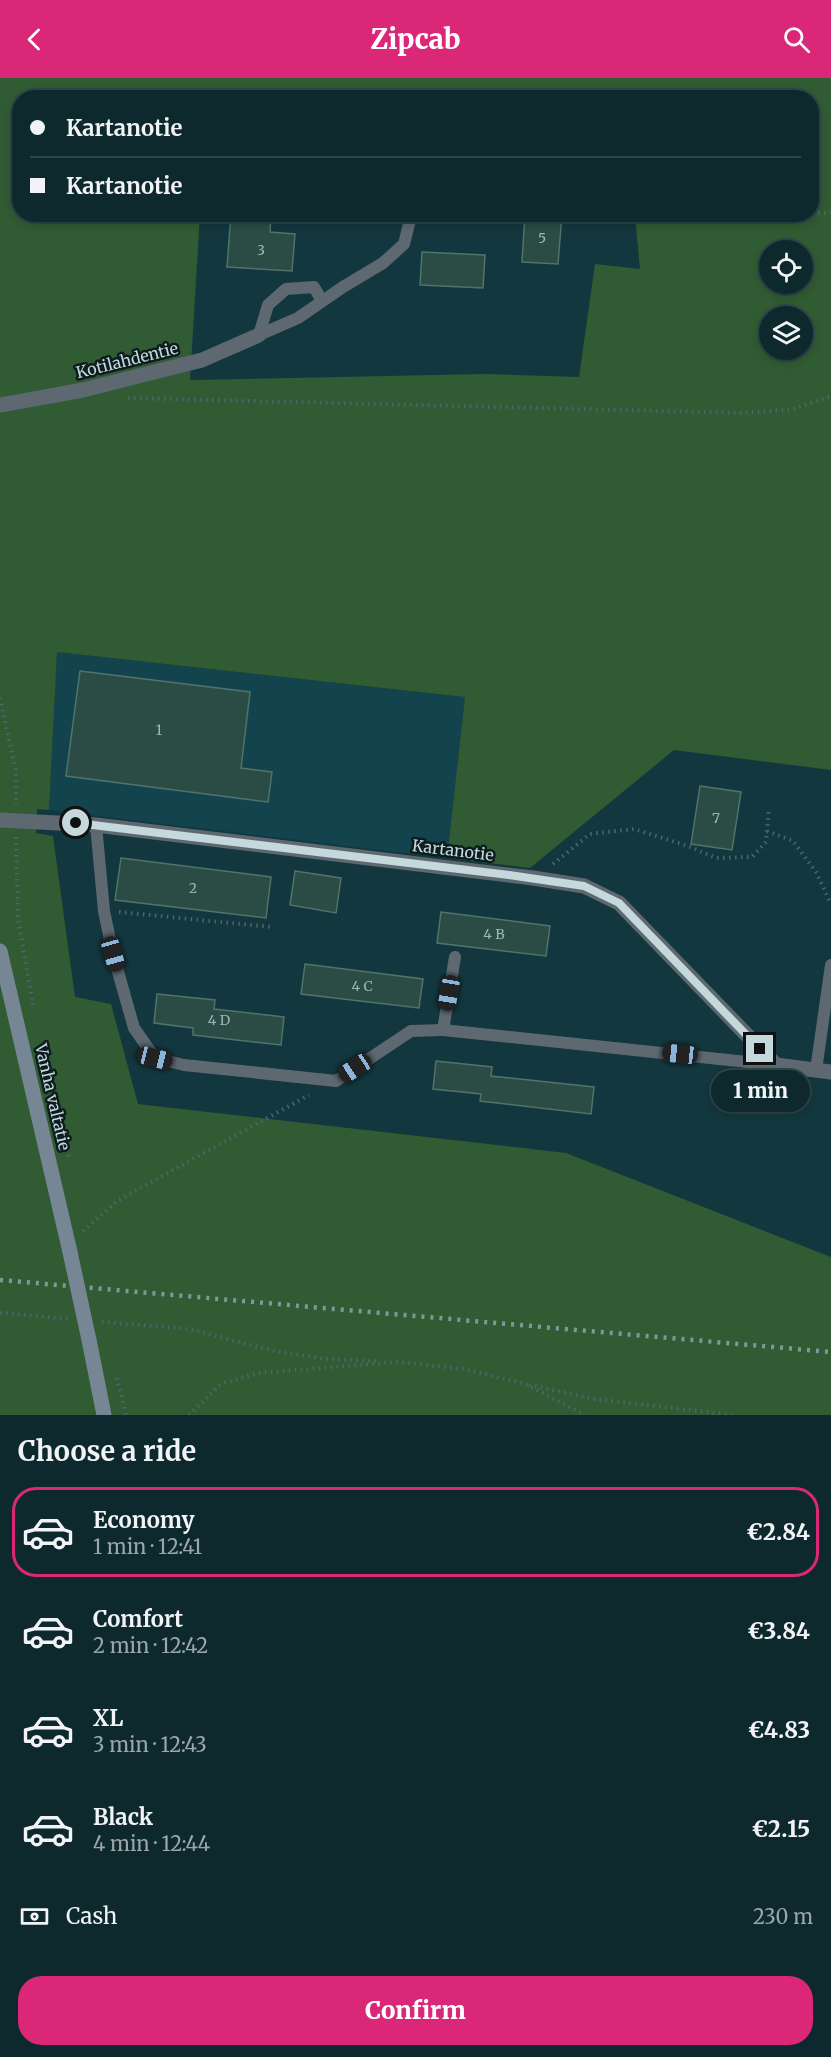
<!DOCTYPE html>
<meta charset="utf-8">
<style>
:root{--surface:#0e292e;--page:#1c353a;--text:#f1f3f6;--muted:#9ba6aa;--line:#2e454a;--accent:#db2777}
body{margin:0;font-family:Merriweather,serif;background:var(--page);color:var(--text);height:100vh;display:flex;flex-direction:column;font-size:22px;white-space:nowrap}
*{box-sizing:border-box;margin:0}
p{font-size:20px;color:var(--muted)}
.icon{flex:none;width:33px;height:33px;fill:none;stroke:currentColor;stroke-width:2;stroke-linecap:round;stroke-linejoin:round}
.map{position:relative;height:1337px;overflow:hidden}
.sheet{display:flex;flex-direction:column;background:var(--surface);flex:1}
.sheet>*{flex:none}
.hud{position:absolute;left:12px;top:12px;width:807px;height:132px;border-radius:24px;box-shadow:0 3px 9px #0003,0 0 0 2px var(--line);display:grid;align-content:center;height:132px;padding:0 18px;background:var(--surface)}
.controls{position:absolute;left:759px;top:162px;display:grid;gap:12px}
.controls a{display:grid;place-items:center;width:54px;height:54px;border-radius:50%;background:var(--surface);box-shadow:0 3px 9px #0003,0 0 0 2px var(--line);font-size:30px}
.end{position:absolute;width:27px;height:27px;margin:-14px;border:8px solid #c5d8dc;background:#111;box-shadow:0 0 0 3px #111}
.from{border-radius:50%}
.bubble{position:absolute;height:42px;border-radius:21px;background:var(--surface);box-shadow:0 3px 9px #0003,0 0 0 2px var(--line);font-size:20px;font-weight:800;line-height:42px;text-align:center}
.car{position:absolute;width:18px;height:36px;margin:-18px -9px;border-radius:8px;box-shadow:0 0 4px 2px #0007;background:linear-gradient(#222 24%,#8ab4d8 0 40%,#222 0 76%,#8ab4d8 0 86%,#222 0)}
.hud b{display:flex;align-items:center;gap:21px;height:57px;font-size:22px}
.hud b+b{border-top:2px solid var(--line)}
.hud i{width:15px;height:15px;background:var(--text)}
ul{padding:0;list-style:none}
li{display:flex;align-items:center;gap:18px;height:90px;margin:0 12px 9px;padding:0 6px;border:3px solid transparent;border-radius:24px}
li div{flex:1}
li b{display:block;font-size:22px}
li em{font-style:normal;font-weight:800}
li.current{border-color:var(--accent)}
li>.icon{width:54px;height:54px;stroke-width:1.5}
h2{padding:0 18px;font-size:27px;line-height:72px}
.pay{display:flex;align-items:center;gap:15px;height:66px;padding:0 18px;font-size:22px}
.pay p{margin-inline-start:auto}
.primary-button{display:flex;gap:12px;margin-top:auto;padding:12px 18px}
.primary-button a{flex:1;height:69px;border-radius:24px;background:var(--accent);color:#fff;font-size:24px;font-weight:800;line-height:69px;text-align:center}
header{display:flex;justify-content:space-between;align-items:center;height:78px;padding:0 18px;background:var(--accent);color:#fff;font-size:27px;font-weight:800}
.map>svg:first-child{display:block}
</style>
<header><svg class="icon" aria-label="back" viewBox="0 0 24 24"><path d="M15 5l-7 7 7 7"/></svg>Zipcab<svg class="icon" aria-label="search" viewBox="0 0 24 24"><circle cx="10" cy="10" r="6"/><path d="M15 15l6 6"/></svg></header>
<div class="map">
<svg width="831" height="1337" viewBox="0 0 831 1337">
<rect width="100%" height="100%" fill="#13373e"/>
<!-- built -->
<polygon fill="#13444d" points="57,574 465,619 447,780 49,732"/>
<!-- green -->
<path fill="#315b33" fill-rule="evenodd" d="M 0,0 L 831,0 L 831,692 L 674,672 L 530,790 L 447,780 L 465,619 L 57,574 L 49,732 L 37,731 L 36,755 L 53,758 L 75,919 L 111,926 L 138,1026 L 566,1075 L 831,1179 L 831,1337 L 0,1337 ZM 20,20 L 812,20 L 812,136 L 635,137 L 640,191 L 595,186 L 579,299 L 484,296 L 190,302 L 200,136 L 20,136 ZM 770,172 L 802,172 L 802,206 L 770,206 ZM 770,238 L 802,238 L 802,272 L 770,272 Z"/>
<!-- building -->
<g fill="#2a4c45" stroke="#50736b" stroke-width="1.5">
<polygon points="231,136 271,136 270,154 295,156 292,193 227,189"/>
<polygon points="525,136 562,136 558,186 522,184"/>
<polygon points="422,174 485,177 483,210 420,207"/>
<polygon points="80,593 250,614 241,690 272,694 268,724 66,698"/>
<polygon points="700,708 741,714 732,772 691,766"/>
<polygon points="121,780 271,799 266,840 115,822"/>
<polygon points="295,793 341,800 336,835 290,827"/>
<polygon points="441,834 550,848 546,878 437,865"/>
<polygon points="305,886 423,901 419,930 301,916"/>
<polygon points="157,916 215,922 214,931 284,939 281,967 193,957 193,950 154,945"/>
<polygon points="436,983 492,989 491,998 594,1009 591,1036 480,1023 481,1016 433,1011"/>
</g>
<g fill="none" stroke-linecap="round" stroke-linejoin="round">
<!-- path -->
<g stroke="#49686e" stroke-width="4" stroke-dasharray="1.5 4.5" stroke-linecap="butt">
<polyline points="812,135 831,135"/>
<polyline points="128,320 744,335 793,331 831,318"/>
<polyline points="0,620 16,693 16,727"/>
<polyline points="767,753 793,763 816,794 831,826"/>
<polyline points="16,759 18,840 33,927"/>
<polyline points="553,786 590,756 634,751 688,768 716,780 752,779 766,764 769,731"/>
<polyline points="119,834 272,849"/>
<polyline points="61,1048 69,1079"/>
<polyline points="83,1153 117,1123 309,1017"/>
<polyline points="0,1235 68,1241"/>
<polyline points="102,1244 190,1251 270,1272 325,1281 379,1283"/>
<polyline points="117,1300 126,1337"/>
<polyline points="529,1307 595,1321 733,1337"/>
<polyline points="189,1337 221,1306 258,1295 397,1284 463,1291 523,1305 585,1337"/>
</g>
<!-- lane -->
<g stroke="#5e6871" stroke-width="12">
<polyline points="446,136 455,139"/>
<polyline points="259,257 298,240 343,209 383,185 404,166 410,142 420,136"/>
<polyline points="259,257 268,227 286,211 314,209 322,223"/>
<polyline points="96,747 104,833 113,876 134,950 155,980 184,987 336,1003 411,953 443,952"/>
<polyline points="455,879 443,952 776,987"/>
<polyline points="816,992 831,887"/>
</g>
<!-- street -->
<g stroke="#5e6871" stroke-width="15">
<polyline points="0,327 83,312 202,282 259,257"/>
<polyline points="0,742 96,747 533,800 584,808 619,825 776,987 831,994"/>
</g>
<!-- secondary -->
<g stroke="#768694" stroke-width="15">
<polyline points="0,873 70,1174"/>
<polyline points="89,1262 104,1337"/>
</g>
<!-- rail -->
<polyline stroke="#7e989d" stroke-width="4.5" stroke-dasharray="3 6" stroke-linecap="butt" points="0,1202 831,1274"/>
<!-- secondary-bridge -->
<polyline stroke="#768694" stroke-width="15" points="70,1174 89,1262"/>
</g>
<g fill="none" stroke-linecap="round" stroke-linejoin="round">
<!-- route -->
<polyline stroke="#c5d8dc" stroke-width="8" points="76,745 509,797 584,808 619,825 760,971"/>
</g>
<g text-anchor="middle" stroke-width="5" stroke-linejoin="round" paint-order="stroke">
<!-- number labels -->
<g font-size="14" fill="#9eb5b6">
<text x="542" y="165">5</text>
<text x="261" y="177">3</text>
<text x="159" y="657">1</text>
<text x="716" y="745">7</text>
<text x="193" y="815">2</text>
<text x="494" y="861">4 B</text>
<text x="362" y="913">4 C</text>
<text x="219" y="947">4 D</text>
</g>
<!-- street labels -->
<g font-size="16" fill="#c5d8dc" stroke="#0d1c1f">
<text transform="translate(127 282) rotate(-14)" y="6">Kotilahdentie</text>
<text transform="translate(453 772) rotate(7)" y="6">Kartanotie</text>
<text transform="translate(53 1019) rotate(77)" y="6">Vanha valtatie</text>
</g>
</g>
</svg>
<div class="controls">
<a><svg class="icon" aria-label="locate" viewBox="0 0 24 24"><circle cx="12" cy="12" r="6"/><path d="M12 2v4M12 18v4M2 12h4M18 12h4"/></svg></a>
<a><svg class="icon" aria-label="layers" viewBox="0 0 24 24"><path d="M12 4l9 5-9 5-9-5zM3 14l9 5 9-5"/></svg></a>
</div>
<i class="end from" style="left:76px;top:745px"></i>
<i class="end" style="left:760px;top:971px"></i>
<div class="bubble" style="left:711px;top:992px;width:99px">1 min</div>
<i class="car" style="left:113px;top:876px;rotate:164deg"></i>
<i class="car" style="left:449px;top:915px;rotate:190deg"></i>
<i class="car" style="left:680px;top:976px;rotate:276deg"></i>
<i class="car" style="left:155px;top:980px;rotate:104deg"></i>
<i class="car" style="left:355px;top:990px;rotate:237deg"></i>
<div class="hud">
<b><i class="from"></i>Kartanotie</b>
<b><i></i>Kartanotie</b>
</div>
</div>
<section class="sheet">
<h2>Choose a ride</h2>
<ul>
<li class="current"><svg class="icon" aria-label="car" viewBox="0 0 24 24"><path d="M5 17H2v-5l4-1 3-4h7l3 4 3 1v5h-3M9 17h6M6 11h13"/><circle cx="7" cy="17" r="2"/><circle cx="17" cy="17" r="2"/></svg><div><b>Economy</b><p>1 min · 12:41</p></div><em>€2.84</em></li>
<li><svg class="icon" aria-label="car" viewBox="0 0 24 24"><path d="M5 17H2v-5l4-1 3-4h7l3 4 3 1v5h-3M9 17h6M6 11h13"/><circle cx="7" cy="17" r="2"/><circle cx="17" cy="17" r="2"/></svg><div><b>Comfort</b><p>2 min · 12:42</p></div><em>€3.84</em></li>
<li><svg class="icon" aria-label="car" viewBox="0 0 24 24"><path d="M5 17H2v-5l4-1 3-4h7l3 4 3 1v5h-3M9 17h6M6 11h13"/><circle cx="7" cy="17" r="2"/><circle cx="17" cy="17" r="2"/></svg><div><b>XL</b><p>3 min · 12:43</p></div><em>€4.83</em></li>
<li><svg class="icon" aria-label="car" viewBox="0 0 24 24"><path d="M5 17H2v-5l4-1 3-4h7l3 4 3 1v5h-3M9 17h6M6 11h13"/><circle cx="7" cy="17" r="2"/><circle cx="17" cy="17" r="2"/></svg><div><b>Black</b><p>4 min · 12:44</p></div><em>€2.15</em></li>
</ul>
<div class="pay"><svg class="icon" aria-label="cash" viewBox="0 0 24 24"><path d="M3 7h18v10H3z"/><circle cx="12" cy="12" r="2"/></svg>Cash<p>230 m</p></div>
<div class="primary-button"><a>Confirm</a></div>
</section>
